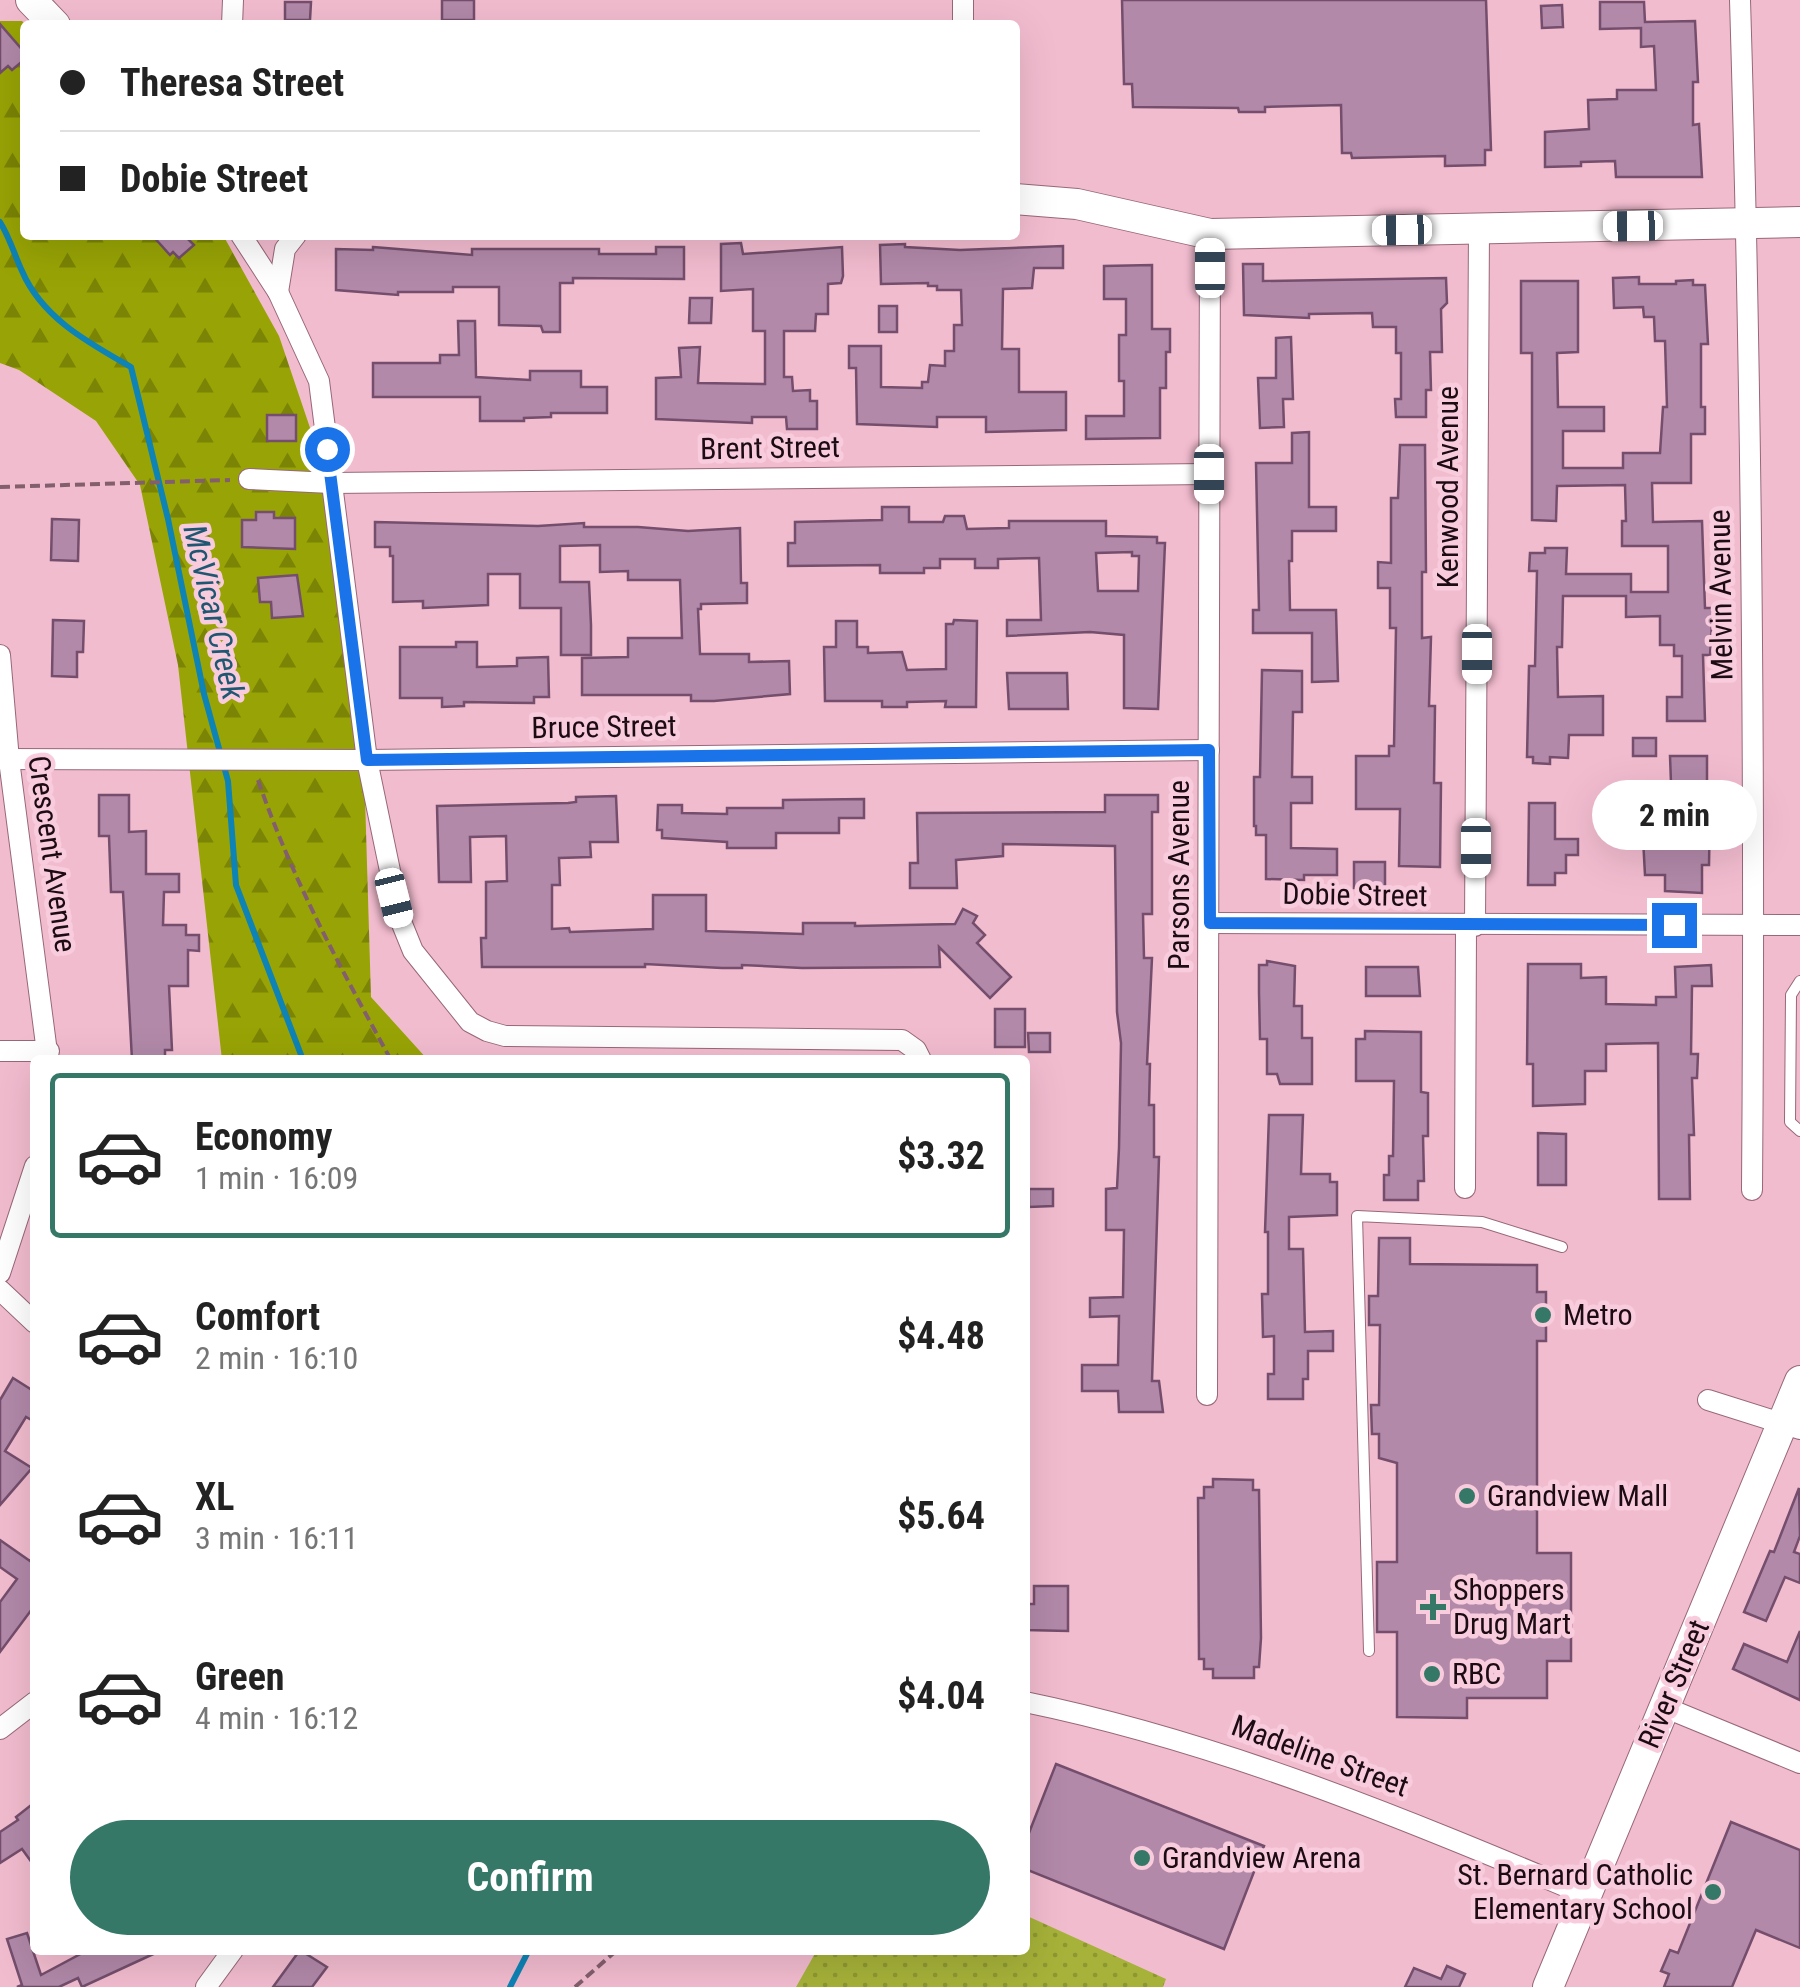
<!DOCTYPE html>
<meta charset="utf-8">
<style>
:root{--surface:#fff;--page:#f2f2f2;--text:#222;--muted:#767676;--line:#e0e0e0;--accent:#367868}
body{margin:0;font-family:"Roboto Condensed",sans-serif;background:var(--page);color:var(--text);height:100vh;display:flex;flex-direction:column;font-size:38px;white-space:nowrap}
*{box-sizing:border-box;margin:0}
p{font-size:32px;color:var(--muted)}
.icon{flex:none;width:55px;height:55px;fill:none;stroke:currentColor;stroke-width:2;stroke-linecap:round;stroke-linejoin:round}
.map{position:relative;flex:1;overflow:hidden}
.panel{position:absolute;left:30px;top:1055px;width:1000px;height:900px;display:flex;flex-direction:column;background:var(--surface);border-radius:10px;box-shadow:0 10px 40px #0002}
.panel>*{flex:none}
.top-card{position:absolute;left:20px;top:20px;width:1000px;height:220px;border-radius:10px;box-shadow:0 10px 40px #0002;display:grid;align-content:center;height:220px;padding:0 40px;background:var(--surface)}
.end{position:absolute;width:45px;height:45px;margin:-22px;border:12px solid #1a73e8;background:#fff;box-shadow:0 0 0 5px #fff}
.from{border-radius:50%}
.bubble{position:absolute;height:70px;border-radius:35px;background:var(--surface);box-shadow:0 10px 40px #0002;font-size:32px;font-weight:700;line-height:70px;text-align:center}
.car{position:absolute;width:30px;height:60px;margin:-30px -15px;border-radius:12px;box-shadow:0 0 8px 2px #0007;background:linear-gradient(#fff 24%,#345 0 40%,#fff 0 76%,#345 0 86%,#fff 0)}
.top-card b{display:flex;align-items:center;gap:35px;height:95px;font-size:38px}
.top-card b+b{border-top:2px solid var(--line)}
.top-card i{width:25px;height:25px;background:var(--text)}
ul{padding:18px 0 0;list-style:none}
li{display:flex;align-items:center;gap:30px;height:165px;margin:0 20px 15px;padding:0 20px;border:5px solid transparent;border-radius:10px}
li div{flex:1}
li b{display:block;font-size:38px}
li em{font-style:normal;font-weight:700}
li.selected{border-color:var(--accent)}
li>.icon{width:90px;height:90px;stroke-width:1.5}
.button{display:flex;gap:20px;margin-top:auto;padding:20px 40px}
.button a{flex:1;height:115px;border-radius:60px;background:var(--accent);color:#fff;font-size:40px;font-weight:700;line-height:115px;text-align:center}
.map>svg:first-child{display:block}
</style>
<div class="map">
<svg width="1800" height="1987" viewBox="0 0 1800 1987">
<defs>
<pattern id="grass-dots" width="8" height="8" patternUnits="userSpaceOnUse" patternTransform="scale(2.5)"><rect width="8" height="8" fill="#a6b239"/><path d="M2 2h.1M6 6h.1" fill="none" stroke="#8e9831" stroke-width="1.8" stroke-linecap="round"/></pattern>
<pattern id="forest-firs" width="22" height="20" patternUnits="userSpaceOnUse" patternTransform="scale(2.5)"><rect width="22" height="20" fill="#98a405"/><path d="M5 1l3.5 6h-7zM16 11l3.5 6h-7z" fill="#7b8405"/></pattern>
</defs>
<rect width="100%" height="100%" fill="#f2bccf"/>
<!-- grass -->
<polygon fill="url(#grass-dots)" points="1025,1915 1166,1979 1163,1987 796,1987 817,1950 1025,1950"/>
<!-- forest -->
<polygon fill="url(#forest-firs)" points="0,21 22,21 26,25 25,235 223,235 279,336 329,484 364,764 371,997 428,1060 222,1060 178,665 140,485 96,421 19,370 0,363"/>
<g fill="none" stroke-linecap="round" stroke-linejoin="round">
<!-- stream -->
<g stroke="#0e83b5" stroke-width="6">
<path d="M 0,222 C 10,238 14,254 22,271 C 42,318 89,343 131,367 L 168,519 L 204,694 L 228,781 L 236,885 L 303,1060"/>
<polyline points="510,1987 529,1950"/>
</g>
</g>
<!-- building -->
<g fill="#b289a9" stroke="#744e6c" stroke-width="2.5" fill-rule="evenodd">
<rect x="442" y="0" width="32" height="20"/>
<polygon points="1122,0 1486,0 1491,150 1485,150 1485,165 1445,166 1445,156 1352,158 1351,153 1342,153 1341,105 1265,107 1265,112 1239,112 1238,108 1133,107 1132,84 1124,84"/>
<polygon points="285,2 311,2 310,20 285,20"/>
<polygon points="1600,2 1644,2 1645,22 1695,21 1698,82 1693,82 1693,125 1699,124 1702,177 1616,177 1615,161 1581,162 1581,166 1545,167 1545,132 1589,129 1588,100 1617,99 1617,90 1656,90 1654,46 1641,47 1641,28 1600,29"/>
<polygon points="1562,5 1563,27 1542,28 1541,6"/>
<polygon points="0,24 25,53 25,59 12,70 8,66 0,73"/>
<polygon points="152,235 193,235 188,239 194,245 179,258 173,252 170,255"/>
<polygon points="741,243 743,254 842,247 843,276 841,283 828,284 828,314 816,314 815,331 784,331 784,377 792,377 793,391 810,390 810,401 817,401 817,429 787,429 786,417 752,417 752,423 656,419 656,378 681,377 679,348 700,347 698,383 765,384 765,331 753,331 753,289 721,291 721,244"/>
<polygon points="905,244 905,247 960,250 1063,246 1063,268 1034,268 1032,288 1003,289 1002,349 1019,349 1019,392 1066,392 1066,430 986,432 986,417 937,417 937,427 857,424 856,368 849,368 849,346 881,346 881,387 922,388 922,382 928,382 930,365 945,366 945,351 954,351 954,325 962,325 961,290 937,290 937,286 928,286 928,283 881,284 880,245"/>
<polygon points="373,247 472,255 472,249 599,249 599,254 656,254 656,247 684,247 684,279 573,278 573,283 560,283 560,332 543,332 541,326 499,325 499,287 453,287 453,292 398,292 398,295 336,290 336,249 373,250"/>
<polygon points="1243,264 1263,264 1263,281 1446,278 1447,303 1441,309 1442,352 1430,352 1431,390 1426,390 1426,417 1396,417 1395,399 1401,399 1401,353 1396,353 1396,327 1373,327 1372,313 1309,314 1309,318 1244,315"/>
<polygon points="1152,265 1152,329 1170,329 1170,352 1166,352 1166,388 1160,388 1160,438 1086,439 1086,416 1124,416 1124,381 1119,381 1119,335 1126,335 1126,299 1104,299 1104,266"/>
<polygon points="1639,277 1639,284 1676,284 1676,281 1693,280 1693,285 1705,285 1708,344 1701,344 1701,407 1705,407 1705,434 1691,434 1691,483 1652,483 1653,522 1702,521 1705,608 1713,608 1710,655 1703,655 1705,721 1667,721 1667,697 1682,697 1682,656 1674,656 1674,645 1660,645 1660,616 1626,617 1626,596 1563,596 1562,647 1557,647 1558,697 1603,696 1603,735 1569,735 1568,758 1550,757 1550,764 1533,763 1533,757 1527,757 1529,666 1535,666 1537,571 1529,571 1530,553 1545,553 1545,548 1567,548 1566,574 1631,574 1631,592 1668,592 1668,546 1622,546 1622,521 1626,521 1625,485 1557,486 1556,521 1532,520 1532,353 1521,353 1521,281 1578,281 1578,352 1557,353 1558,407 1604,407 1604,431 1563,431 1563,468 1623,468 1623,453 1660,453 1663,407 1667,407 1665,341 1655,341 1654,317 1644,317 1643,307 1614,308 1613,278"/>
<polygon points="690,298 712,298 711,323 689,323"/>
<rect x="879" y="306" width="18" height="26"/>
<polygon points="458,321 475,321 476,377 530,380 530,371 581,371 581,387 607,387 607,413 551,413 551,417 524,418 524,421 480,421 480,397 373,397 373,363 440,363 440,355 459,355"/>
<polygon points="1291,337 1293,399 1283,399 1284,427 1260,428 1258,378 1276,378 1276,338"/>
<rect x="267" y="415" width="29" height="26"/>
<polygon points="1309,432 1309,507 1336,507 1336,531 1292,531 1292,561 1289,561 1290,610 1336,610 1338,681 1312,682 1312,633 1253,633 1253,610 1259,610 1256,463 1292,463 1292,433"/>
<polygon points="1400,445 1425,445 1426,572 1422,572 1422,638 1431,637 1429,706 1435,706 1434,783 1441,783 1440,867 1399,866 1400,809 1356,809 1356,756 1389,756 1389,746 1394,746 1396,628 1390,628 1390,588 1378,588 1378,562 1391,563 1391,498 1398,498"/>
<path d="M 882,507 L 909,507 L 909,522 L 943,522 L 945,516 L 964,516 L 967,529 L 1009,528 L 1009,521 L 1106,521 L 1106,536 L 1157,537 L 1157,543 L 1165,543 L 1158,709 L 1124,708 L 1124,635 L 1090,632 L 1007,636 L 1007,620 L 1041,620 L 1039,558 L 998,559 L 998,568 L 975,568 L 975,559 L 940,559 L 940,568 L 924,568 L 924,573 L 880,573 L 880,565 L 788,566 L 788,543 L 795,543 L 795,522 L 882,520 ZM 1132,552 L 1132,556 L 1139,556 L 1138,591 L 1098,591 L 1096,553 Z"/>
<polygon points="256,512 274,512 274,518 295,518 295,549 242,547 242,520 256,520"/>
<polygon points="52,519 79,520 78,561 51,560"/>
<polygon points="375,522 538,526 584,523 584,527 638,527 688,531 740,528 741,583 747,583 747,603 701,604 701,609 698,609 700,654 749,654 749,662 789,661 790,694 714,701 691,701 691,695 582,695 582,658 628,657 628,638 682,638 680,580 628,580 628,571 600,572 600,545 560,546 560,582 589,582 591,625 591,655 561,655 561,608 520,608 520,574 488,574 488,605 423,608 423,601 393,602 393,556 390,556 390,547 375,547"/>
<polygon points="297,575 303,616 272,618 271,602 260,602 258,578"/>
<polygon points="53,620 84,621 83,652 77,652 77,677 52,676"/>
<polygon points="954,620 977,621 976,707 945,707 946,701 907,702 907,707 882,707 882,701 825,701 824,647 836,647 836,621 857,621 857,647 868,647 868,653 902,652 907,670 946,669 946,624 953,624"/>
<polygon points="456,642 477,642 477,667 517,666 517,658 548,657 549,697 534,697 534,703 464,702 464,706 442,707 442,698 400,698 400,647 456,647"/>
<polygon points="1262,670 1302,671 1302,712 1293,712 1292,777 1312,777 1312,803 1291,803 1291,848 1337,849 1337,875 1304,875 1304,880 1266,879 1266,835 1256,835 1256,826 1254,826 1254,777 1260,777"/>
<polygon points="1007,673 1067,673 1068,709 1009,709"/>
<rect x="1633" y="738" width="23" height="18"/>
<polygon points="1670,756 1707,756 1707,807 1710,807 1709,865 1702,865 1702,893 1665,891 1665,875 1645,875 1643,838 1673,837"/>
<polygon points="99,795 129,795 129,832 146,831 146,874 179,874 179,892 164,892 163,925 186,925 186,935 199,935 199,951 188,950 188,986 169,986 172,1050 165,1050 165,1060 132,1060 123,892 111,892 109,836 99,836"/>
<polygon points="1105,795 1158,795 1158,812 1152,812 1152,914 1143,914 1144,958 1152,958 1147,1064 1150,1064 1149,1105 1154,1105 1154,1157 1159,1157 1152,1381 1159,1381 1163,1412 1119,1412 1118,1391 1082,1391 1082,1365 1118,1365 1119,1316 1090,1317 1090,1298 1123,1297 1124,1230 1106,1230 1106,1189 1117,1188 1119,1148 1121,1043 1117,1012 1115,846 1003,844 1003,856 956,860 957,888 910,888 910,863 918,863 917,813 1105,812"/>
<polygon points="616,796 618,842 590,842 591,857 559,858 560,885 552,885 552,929 569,928 570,932 653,929 653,895 706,895 706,931 803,934 803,923 855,923 855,926 955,924 963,909 977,916 973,923 985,935 977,943 1011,977 990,998 939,947 940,967 802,968 742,965 742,968 722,968 645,964 645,967 482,967 481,938 486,938 486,882 507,881 506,836 470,837 471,882 439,882 437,806 568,803 576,802 576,797"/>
<polygon points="864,799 864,818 839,818 839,833 776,833 776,848 727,848 727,842 662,838 662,830 657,830 658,805 682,805 682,813 727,814 727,808 783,808 783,800"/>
<polygon points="1529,803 1555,803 1555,839 1578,839 1578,855 1566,855 1566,873 1555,873 1555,885 1528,885"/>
<polygon points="1354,862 1385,862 1385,891 1359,891 1359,888 1354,888"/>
<polygon points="1267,961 1295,966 1294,1006 1302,1006 1302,1038 1312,1038 1312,1084 1280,1084 1277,1074 1267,1074 1267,1039 1260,1039 1259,993 1259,965 1267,965"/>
<polygon points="1528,964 1581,964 1581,978 1606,977 1606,1004 1656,1005 1656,997 1676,997 1675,967 1711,965 1712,986 1692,986 1691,1054 1698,1054 1697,1078 1692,1078 1694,1135 1689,1135 1690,1199 1659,1199 1658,1043 1606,1044 1606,1071 1585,1071 1585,1104 1533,1106 1533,1064 1527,1064"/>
<polygon points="1366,967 1418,967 1420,996 1366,996"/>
<rect x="995" y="1009" width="30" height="38"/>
<polygon points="1365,1031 1421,1032 1421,1092 1428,1093 1428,1136 1423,1136 1424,1181 1418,1181 1418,1200 1384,1200 1384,1175 1389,1175 1389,1156 1393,1156 1394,1081 1356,1081 1356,1039 1365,1039"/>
<polygon points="1028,1033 1050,1033 1050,1052 1029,1052"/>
<polygon points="1269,1115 1303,1115 1301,1174 1330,1174 1330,1182 1337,1182 1337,1215 1289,1217 1289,1249 1303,1249 1305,1332 1333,1331 1333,1351 1308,1351 1308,1379 1303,1379 1303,1399 1268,1399 1268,1374 1274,1374 1274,1336 1263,1337 1262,1294 1268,1294 1268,1232 1265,1232"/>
<polygon points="1538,1133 1566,1134 1566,1185 1538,1185"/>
<polygon points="1029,1189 1053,1189 1053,1206 1029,1207"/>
<polygon points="1379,1238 1410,1238 1410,1264 1537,1265 1537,1292 1546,1292 1546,1341 1537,1341 1537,1553 1571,1553 1571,1661 1547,1661 1547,1698 1467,1698 1467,1718 1397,1717 1397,1632 1377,1632 1377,1562 1397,1562 1397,1463 1379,1458 1379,1434 1372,1434 1371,1405 1379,1405 1380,1325 1369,1325 1369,1296 1378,1296"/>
<polygon points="13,1378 35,1392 35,1422 26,1417 5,1451 32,1468 0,1505 0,1400"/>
<polygon points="1213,1479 1253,1480 1253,1490 1259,1490 1261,1638 1259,1667 1254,1667 1254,1678 1213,1678 1213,1669 1204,1669 1204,1659 1199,1659 1198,1498 1204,1498 1204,1487 1213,1487"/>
<polygon points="1799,1488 1800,1536 1794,1552 1800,1554 1800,1583 1785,1577 1766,1621 1744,1612 1770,1551 1774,1552"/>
<polygon points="0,1540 30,1561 35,1554 35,1605 0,1652 0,1602 17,1579 0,1567"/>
<polygon points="1034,1586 1068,1586 1068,1631 1025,1630 1025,1604 1034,1604"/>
<polygon points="1800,1631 1800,1700 1733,1669 1744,1644 1787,1662"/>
<polygon points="1056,1764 1264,1846 1224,1949 1025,1869 1025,1843"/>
<polygon points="35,1802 35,1867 22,1849 0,1863 0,1832 18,1820 16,1817"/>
<polygon points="1731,1822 1800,1850 1800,1948 1756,1930 1732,1987 1664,1987 1669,1974 1661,1971 1670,1950 1678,1953"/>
<polygon points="27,1933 41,1975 88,1950 162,1950 82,1987 78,1978 59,1987 17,1987 22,1985 7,1939"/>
<polygon points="300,1950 327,1967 312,1987 273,1987"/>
<polygon points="1447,1966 1465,1974 1459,1987 1405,1987 1414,1968 1441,1979"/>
</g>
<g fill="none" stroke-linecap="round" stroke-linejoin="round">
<defs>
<g id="lane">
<polyline points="1800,981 1791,995 1790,1122 1800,1131"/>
<polyline points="1369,1651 1357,1216 1482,1222 1562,1247"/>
</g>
<g id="street">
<path d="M 1740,0 C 1752,397 1755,794 1752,1190"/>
<polyline points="232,25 233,0"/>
<polyline points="963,25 963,0"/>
<polyline points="241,235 278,292 319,381 367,760 400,919 413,951 470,1022 487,1031 505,1036 902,1040 916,1050 921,1060"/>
<polyline points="278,292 285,249 296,235"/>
<polyline points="249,479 331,483 1209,474"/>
<polyline points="0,655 9,760 48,1060"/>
<polyline points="0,759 367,760 1209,750"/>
<polyline points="1210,923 1800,925"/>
<polyline points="1475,926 1479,228"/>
<polyline points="0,1051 49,1051"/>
<polyline points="1465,1188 1466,926"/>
<polyline points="0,1273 35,1166"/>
<polyline points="0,1290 35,1323"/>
<polyline points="1207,1395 1210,234"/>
<polyline points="1708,1400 1800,1429"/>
<path d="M 1025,1702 C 1220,1742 1403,1818 1586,1895"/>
<polyline points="1664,1707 1800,1763"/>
<polyline points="0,1729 35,1702"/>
<polyline points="206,1987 233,1950"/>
</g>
<g id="secondary">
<polyline points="31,0 55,25"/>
<polyline points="1015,199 1077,204 1210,234 1800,222"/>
<polyline points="1548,1987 1800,1381"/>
</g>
</defs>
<!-- lane casing -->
<use href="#lane" stroke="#98677a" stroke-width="12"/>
<!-- street casing -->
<use href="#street" stroke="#98677a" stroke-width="22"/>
<!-- secondary casing -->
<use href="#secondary" stroke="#98677a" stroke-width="32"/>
<!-- path -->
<g stroke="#835f6d" stroke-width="4" stroke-dasharray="10 5" stroke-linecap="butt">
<polyline points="0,487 230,480"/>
<path d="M 258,780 C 292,879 341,969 391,1060"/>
<polyline points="575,1987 617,1950"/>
</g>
<!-- lane -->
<use href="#lane" stroke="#fff" stroke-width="10"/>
<!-- street -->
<use href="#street" stroke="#fff" stroke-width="20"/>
<!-- secondary -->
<use href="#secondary" stroke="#fff" stroke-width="30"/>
</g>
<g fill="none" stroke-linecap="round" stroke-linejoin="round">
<!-- route -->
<polyline stroke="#1a73e8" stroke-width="12" points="327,449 367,760 1209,750 1210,923 1674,925"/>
</g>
<!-- markers -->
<g fill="#367868" stroke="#f8ccdc" stroke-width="4">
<circle cx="1543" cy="1315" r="10"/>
<circle cx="1467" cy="1496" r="10"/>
<path d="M1428 1592h10v10h10v10h-10v10h-10v-10h-10v-10h10z"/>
<circle cx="1432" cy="1674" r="10"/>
<circle cx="1142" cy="1858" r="10"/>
<circle cx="1713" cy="1892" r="10"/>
</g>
<g text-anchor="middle" stroke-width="9" stroke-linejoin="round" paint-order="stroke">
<!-- street labels -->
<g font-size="30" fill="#1d0b13" stroke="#f8ccdc">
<text transform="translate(770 448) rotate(-1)" y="10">Brent Street</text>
<text transform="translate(1448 487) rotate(-90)" y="10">Kenwood Avenue</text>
<text transform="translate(1721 595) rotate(-91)" y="10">Melvin Avenue</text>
<text transform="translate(604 727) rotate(-1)" y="10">Bruce Street</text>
<text transform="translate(52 854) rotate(82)" y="10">Crescent Avenue</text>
<text transform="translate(1179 875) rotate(-90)" y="10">Parsons Avenue</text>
<text transform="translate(1355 895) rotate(1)" y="10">Dobie Street</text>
<text transform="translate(1674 1684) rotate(-67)" y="10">River Street</text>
<text transform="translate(1320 1756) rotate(20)" y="10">Madeline Street</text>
</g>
<!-- poi labels -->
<g font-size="30" fill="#1d0b13" stroke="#f8ccdc" text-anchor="start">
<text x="1563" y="1325">Metro</text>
<text x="1487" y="1506">Grandview Mall</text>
<text x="1453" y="1600">Shoppers<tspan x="1453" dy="34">Drug Mart</tspan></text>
<text x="1452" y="1684">RBC</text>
<text x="1162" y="1868">Grandview Arena</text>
<text x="1693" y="1885" text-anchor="end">St. Bernard Catholic<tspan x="1693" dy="34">Elementary School</tspan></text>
</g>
<!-- water labels -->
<g font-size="32" font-style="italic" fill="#1f5672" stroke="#f8ccdc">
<text transform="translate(214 612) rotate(77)" y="11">McVicar Creek</text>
</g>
</g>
</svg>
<i class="end from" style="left:327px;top:449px"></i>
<i class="end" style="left:1674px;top:925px"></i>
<div class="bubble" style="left:1592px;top:780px;width:165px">2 min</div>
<i class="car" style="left:1633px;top:226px;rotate:269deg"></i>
<i class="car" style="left:1402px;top:230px;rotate:269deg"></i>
<i class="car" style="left:1210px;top:268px;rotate:0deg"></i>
<i class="car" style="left:1209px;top:474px;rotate:180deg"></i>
<i class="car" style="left:1477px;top:654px;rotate:180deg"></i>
<i class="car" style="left:1476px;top:848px;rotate:180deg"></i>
<i class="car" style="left:394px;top:898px;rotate:166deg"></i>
<div class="top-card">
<b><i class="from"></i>Theresa Street</b>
<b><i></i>Dobie Street</b>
</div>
<section class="panel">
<ul>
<li class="selected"><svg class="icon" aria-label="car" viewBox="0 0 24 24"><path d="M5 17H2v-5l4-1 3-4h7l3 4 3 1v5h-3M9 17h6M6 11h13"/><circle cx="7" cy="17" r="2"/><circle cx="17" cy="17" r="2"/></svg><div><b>Economy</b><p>1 min · 16:09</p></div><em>$3.32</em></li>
<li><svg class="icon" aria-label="car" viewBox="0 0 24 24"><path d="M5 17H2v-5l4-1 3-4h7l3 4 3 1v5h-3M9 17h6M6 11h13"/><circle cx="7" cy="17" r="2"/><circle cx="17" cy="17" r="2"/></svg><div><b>Comfort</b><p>2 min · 16:10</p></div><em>$4.48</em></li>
<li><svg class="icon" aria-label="car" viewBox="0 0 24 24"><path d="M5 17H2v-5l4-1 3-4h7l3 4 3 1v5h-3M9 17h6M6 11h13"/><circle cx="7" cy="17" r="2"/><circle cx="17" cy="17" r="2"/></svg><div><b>XL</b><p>3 min · 16:11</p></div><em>$5.64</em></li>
<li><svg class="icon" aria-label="car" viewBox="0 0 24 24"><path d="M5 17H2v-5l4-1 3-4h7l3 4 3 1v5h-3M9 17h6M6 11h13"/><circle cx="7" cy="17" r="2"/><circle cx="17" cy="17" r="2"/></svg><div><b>Green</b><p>4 min · 16:12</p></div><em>$4.04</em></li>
</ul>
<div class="button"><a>Confirm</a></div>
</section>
</div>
